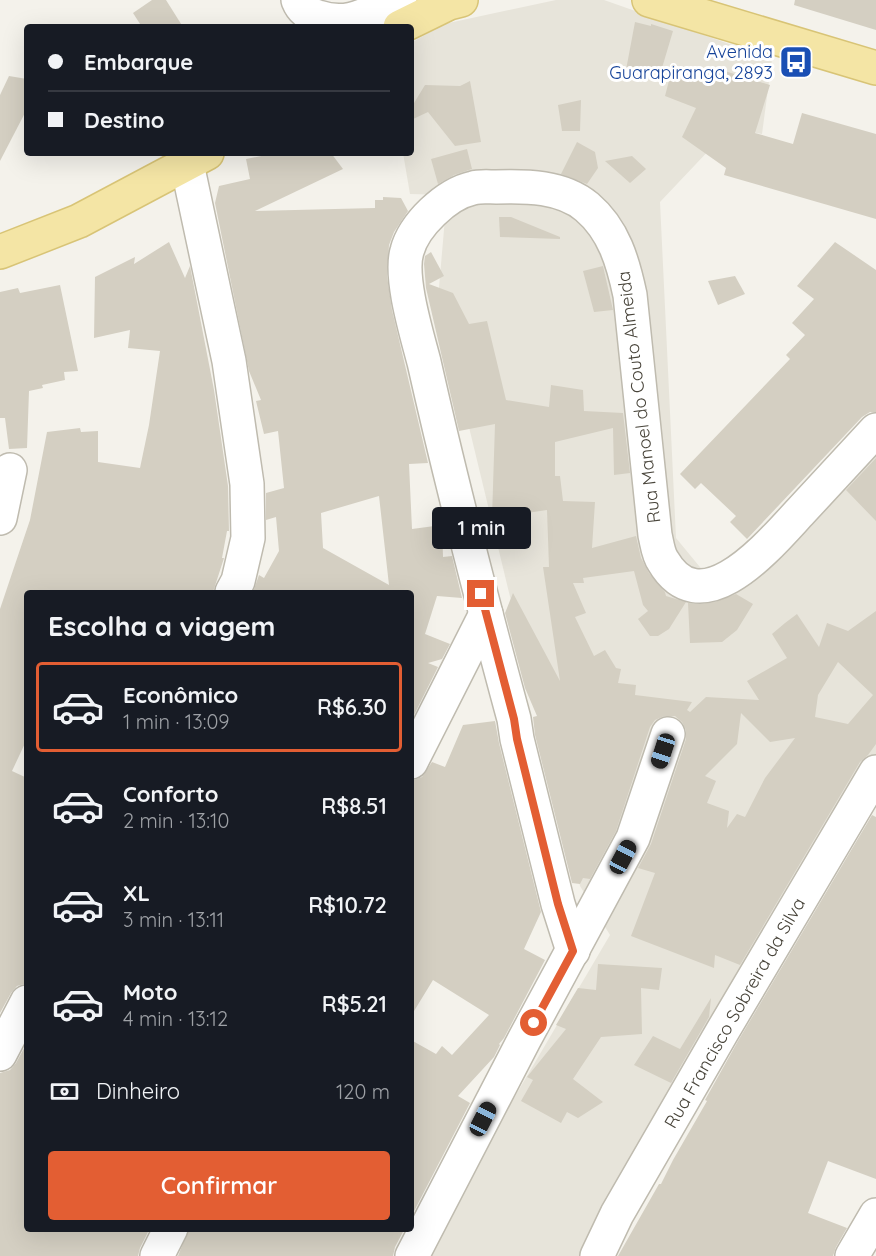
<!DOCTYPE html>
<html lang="pt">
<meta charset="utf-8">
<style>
:root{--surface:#171b24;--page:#242831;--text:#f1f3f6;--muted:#9ea1a6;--line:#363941;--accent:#e35e33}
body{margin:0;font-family:Quicksand,sans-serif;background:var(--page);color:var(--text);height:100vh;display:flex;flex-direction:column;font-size:22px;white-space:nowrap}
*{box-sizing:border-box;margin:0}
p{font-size:20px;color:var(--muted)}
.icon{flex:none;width:33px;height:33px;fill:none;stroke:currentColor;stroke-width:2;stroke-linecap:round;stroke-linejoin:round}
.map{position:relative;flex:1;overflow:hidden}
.drawer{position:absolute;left:24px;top:590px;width:390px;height:642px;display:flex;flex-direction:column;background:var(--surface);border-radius:6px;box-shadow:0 6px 24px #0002}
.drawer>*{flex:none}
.top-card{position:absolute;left:24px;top:24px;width:390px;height:132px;border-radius:6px;box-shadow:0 6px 24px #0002;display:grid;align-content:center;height:132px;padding:0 24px;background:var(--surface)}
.end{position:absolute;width:27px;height:27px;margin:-14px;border:8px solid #e35e33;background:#fff;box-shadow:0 0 0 3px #fff}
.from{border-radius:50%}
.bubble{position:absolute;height:42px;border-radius:6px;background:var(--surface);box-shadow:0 6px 24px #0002;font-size:20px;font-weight:600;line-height:42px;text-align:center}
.car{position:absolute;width:18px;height:36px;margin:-18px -9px;border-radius:8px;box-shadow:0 0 4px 2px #0007;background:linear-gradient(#222 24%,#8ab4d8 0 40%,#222 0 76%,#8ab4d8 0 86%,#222 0)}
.top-card b{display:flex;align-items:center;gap:21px;height:57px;font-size:22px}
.top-card b+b{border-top:2px solid var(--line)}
.top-card i{width:15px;height:15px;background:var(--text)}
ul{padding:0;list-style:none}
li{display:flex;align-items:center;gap:18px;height:90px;margin:0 12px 9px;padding:0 12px;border:3px solid transparent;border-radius:6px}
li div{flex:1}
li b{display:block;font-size:22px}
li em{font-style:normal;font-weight:600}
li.selected{border-color:var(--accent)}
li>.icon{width:54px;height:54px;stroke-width:1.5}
h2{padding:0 24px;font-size:27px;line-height:72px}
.pay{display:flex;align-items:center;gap:15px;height:66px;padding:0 24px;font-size:22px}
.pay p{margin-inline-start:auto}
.primary-button{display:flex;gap:12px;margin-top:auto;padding:12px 24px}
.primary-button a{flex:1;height:69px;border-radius:6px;background:var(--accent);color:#fff;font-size:24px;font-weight:600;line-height:69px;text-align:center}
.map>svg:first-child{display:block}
</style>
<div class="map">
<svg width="876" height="1256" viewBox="0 0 876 1256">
<rect width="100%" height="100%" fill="#f4f2eb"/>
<!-- residential -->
<polygon fill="#e7e4da" points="556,0 604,0 772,59 762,134 730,128 660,202 676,538 704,572 738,556 876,409 876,772 604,1256 421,1256 610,935 580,886 438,299 447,195 410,194 403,153 411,153 411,43 444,24"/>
<!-- building -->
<g fill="#d4cfc2" fill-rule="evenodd">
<polygon points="152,0 166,0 183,27 142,27 133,13"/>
<polygon points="795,0 876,0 876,30 794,5"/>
<polygon points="635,22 651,26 651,24 673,31 659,78 626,70"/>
<polygon points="712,67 770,85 755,133 793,144 802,113 876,134 876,219 724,175 726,168 682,137 696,108 665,96 671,73 708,81"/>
<polygon points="9,76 27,79 27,109 0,161 0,95"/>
<polygon points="470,81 481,142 455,146 428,112 411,120 411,108 425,85 460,86"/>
<polygon points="581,100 580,131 562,131 558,105"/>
<polygon points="577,142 595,152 598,168 587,184 561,174"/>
<polygon points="467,149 472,169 454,175 438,184 431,159"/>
<path d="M 276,153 L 331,153 L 343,169 L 255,211 L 375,208 L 375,200 L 383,200 L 383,197 L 401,198 L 408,211 L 394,232 L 389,245 L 387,276 L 392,310 L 428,463 L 409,464 L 412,529 L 442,525 L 443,557 L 452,556 L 462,598 L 437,596 L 425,634 L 450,644 L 442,659 L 428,663 L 438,667 L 411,721 L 411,592 L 253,592 L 259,575 L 264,578 L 279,551 L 276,517 L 266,520 L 266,493 L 284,488 L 278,431 L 264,434 L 256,401 L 261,400 L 249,371 L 215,203 L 219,186 L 250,179 L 246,159 ZM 379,496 L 389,585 L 323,548 L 321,513 Z"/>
<polygon points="632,156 646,169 630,183 605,161"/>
<polygon points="499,217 511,217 560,237 560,239 500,237"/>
<polygon points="169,242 185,278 190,266 214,390 228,486 229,531 227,531 222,558 224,558 213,592 27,592 27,739 12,771 27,778 27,983 17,986 11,993 0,1013 0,609 30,520 47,432 80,428 81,432 98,431 98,462 140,468 149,425 160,351 128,348 130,330 94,338 95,277 135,257 134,264"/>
<polygon points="835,242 876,270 876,412 870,412 862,417 747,539 730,522 736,516 701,483 695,489 680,474 790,359 786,355 805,335 792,323 814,299 797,286"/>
<path d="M 431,252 L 444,276 L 429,284 L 453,293 L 469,324 L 487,321 L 506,400 L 549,407 L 551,385 L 583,390 L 584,411 L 623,413 L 630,473 L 614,475 L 613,428 L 555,442 L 555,476 L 560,476 L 563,501 L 595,502 L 592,548 L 636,536 L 641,558 L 649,573 L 665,592 L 666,596 L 686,602 L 669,629 L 658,636 L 650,636 L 638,619 L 648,611 L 643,605 L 634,571 L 583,578 L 584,583 L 573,583 L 586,613 L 575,617 L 594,656 L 605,650 L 616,668 L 621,669 L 618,683 L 636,685 L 635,695 L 692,702 L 687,710 L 690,712 L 706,697 L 759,700 L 747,681 L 787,658 L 772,634 L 785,623 L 797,614 L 819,647 L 827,623 L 848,631 L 876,611 L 876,744 L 868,755 L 860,762 L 740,965 L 715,955 L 714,968 L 631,936 L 655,873 L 638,868 L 651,844 L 686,739 L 686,730 L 682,722 L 675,716 L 664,716 L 655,720 L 650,727 L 616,831 L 590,879 L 583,878 L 580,884 L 572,883 L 535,735 L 533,717 L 537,716 L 525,688 L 505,613 L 513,593 L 560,681 L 543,567 L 549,567 L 547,510 L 492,518 L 495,424 L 459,431 L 426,288 L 424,264 L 425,256 ZM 838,662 L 873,695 L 848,724 L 815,717 L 818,695 ZM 741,713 L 770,742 L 795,738 L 765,778 L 745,817 L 737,814 L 727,828 L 729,811 L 707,803 L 716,781 L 705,776 L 737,744 Z"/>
<polygon points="603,266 613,310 594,312 583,271"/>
<polygon points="735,276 745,294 718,305 708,281"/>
<polygon points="60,285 78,371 64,372 65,380 42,385 43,388 29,391 27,448 9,449 5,418 0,418 0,292 18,288 20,293"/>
<polygon points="876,458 876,521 846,490"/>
<polygon points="736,594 753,604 737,630 722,642 690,643 688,603 699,604 715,602"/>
<polygon points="495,721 499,743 541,912 524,949 545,960 504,1038 499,1044 500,1045 494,1057 458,1096 470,1103 411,1217 411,1040 436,1054 442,1046 452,1055 489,1015 433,980 411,1016 411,781 422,777 432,762 445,767 463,725"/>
<polygon points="872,815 876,817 876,1179 828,1161 808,1213 847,1228 836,1247 833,1256 618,1256 659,1184 661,1184 673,1160 707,1101 705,1100 738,1041"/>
<polygon points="598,964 662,968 659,990 641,988 642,1034 601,1037 573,1079 603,1102 578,1118 567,1112 561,1123 521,1101 533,1080 527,1077 566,1029 556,1025 578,988 596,990"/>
<polygon points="711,998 709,1017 671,1083 634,1065 653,1036 680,1049"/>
<polygon points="27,1043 27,1228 150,1228 140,1248 138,1256 0,1256 0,1073 10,1070 16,1063"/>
<polygon points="189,1228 405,1228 395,1247 393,1256 178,1256"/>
</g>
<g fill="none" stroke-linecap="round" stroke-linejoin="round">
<defs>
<g id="minor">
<path d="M 298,0 C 302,10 308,14 318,17 C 351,28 370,11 400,0"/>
<polyline points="187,164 229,361 247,484 248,538 238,581 232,592"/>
<polyline points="0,518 10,470"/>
<polyline points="411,762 486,614"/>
<path d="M 573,951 L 558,904 L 517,739 L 514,719 C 482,601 451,482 424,362 C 417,335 399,277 407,251 C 414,225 446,194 473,188 C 480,186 489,187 496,187 C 526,186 562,186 587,207 C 614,230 623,262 630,295 L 655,535 C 657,543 658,554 663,561 C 702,628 771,543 801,511 C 826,484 851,457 876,430"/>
<polyline points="0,1054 27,1002"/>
<polyline points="157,1256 171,1228"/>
<polyline points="412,1256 524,1040 633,838 668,734"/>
<polyline points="597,1256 617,1214 722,1032 876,772"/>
<polyline points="852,1256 876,1215"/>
</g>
<g id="major">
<polyline points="649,0 876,68"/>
<polyline points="400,27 449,3 461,0"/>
<polyline points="0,252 79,221 207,153"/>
</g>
</defs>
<!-- minor casing -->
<use href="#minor" stroke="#bfbbaf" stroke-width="36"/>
<!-- major casing -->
<use href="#major" stroke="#d8c476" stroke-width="36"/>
<!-- minor -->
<use href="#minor" stroke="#fff" stroke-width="33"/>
<!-- major -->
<use href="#major" stroke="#f4e5a5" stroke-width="33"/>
</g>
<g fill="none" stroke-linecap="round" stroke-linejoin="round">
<!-- route -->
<polyline stroke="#e35e33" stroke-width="8" points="481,594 514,719 517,739 558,904 573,951 534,1023"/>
</g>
<!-- icons -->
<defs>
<symbol id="bus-square" viewBox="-11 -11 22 22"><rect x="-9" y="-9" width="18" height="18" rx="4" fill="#1a4fb4" stroke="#fff"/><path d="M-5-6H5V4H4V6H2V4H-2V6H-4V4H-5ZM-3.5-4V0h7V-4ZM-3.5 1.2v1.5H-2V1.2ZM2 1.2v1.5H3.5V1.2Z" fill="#fff"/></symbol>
</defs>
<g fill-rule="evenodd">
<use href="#bus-square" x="777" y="43" width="38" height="38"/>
</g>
<g text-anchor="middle" stroke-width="6" stroke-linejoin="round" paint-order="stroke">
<!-- transit labels -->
<g font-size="18" fill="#164399" stroke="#fff" text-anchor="end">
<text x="773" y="58">Avenida<tspan x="773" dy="21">Guarapiranga, 2893</tspan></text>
</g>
<!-- street labels -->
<g font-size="18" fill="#48443a" stroke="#fff">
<text transform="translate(639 397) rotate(-97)" y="6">Rua Manoel do Couto Almeida</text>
<text transform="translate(735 1013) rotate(-60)" y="6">Rua Francisco Sobreira da Silva</text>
</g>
</g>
</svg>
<i class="end from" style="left:534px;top:1023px"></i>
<i class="end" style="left:481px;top:594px"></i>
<div class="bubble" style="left:432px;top:507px;width:99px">1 min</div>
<i class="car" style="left:663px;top:751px;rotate:198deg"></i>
<i class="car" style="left:623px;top:857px;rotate:28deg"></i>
<i class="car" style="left:483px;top:1119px;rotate:27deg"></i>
<div class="top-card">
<b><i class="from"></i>Embarque</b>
<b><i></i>Destino</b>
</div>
<section class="drawer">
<h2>Escolha a viagem</h2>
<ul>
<li class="selected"><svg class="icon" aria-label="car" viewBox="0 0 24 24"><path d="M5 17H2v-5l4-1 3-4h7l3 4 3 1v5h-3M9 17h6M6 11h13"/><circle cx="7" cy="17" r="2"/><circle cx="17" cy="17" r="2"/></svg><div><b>Econômico</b><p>1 min · 13:09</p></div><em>R$6.30</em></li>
<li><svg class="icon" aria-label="car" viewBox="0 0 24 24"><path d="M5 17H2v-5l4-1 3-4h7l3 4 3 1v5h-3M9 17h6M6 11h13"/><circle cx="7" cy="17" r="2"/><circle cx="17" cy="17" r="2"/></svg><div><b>Conforto</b><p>2 min · 13:10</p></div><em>R$8.51</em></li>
<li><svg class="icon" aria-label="car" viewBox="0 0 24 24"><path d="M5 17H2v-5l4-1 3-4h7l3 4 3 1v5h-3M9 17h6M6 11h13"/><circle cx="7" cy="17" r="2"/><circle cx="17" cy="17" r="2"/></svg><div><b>XL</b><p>3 min · 13:11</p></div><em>R$10.72</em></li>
<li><svg class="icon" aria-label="car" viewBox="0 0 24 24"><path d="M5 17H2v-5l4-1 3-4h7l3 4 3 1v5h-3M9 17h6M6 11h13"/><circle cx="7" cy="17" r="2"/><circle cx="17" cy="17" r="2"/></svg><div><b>Moto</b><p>4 min · 13:12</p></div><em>R$5.21</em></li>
</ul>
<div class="pay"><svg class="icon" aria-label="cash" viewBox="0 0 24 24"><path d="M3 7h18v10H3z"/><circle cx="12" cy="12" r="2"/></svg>Dinheiro<p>120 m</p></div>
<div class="primary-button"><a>Confirmar</a></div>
</section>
</div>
